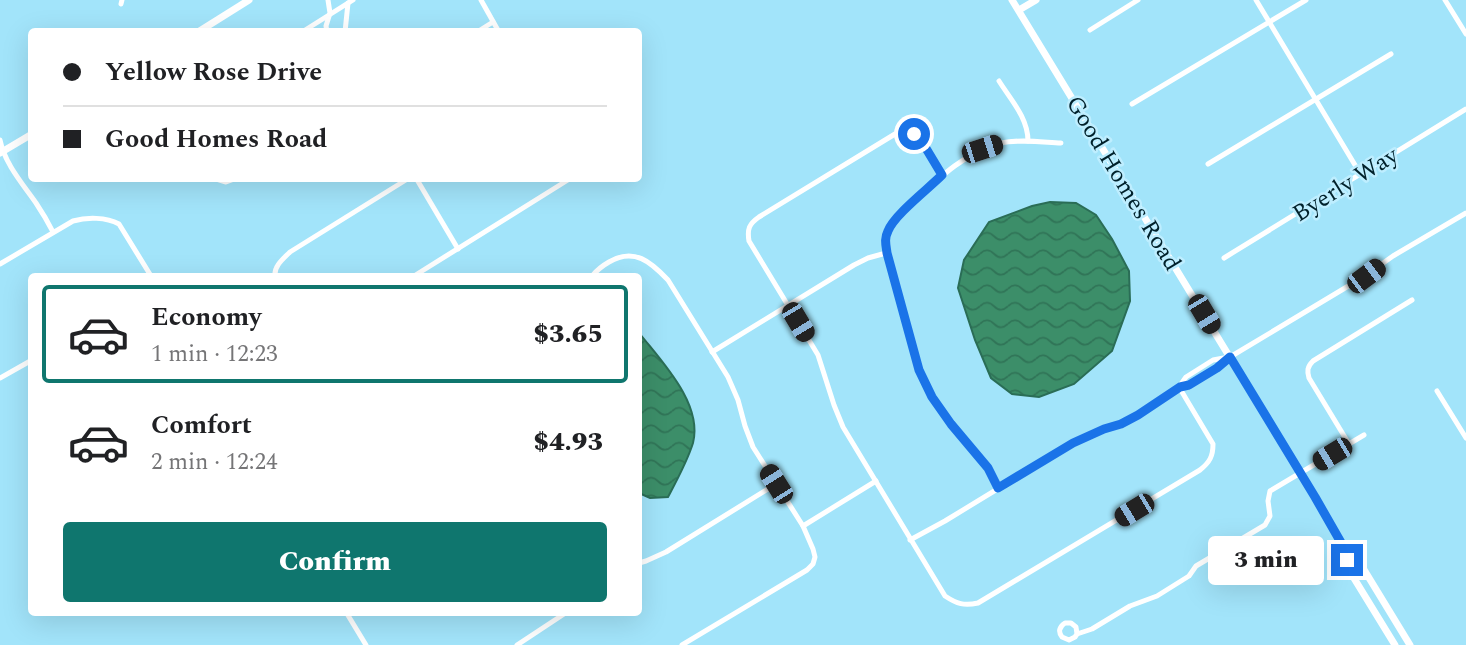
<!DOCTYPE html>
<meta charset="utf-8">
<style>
:root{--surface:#fff;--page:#f2f2f2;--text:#202124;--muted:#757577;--line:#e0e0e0;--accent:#0f766e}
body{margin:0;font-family:Spectral,serif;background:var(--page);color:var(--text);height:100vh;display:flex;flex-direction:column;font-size:26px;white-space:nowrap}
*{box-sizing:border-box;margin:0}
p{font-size:23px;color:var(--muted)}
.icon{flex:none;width:38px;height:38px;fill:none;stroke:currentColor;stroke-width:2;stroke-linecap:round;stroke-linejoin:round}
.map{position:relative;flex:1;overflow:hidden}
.panel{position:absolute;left:28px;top:273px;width:614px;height:343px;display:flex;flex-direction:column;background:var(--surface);border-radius:7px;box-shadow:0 7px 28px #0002}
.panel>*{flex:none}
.top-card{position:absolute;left:28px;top:28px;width:614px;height:154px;border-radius:7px;box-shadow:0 7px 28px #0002;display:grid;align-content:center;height:154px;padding:0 35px;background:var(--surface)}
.end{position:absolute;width:32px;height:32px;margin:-16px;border:9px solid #1a73e8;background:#fff;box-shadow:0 0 0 4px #fff}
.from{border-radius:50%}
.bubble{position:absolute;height:49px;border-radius:7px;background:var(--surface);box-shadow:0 7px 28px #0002;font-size:23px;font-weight:800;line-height:49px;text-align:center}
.car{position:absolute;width:21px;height:42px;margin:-21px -10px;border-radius:9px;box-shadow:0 0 5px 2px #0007;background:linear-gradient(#222 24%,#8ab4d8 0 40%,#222 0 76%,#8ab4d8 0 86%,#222 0)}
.top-card b{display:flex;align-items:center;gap:24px;height:66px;font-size:26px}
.top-card b+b{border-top:2px solid var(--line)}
.top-card i{width:18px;height:18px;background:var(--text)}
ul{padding:12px 0 0;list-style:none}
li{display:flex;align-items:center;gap:21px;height:98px;margin:0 14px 10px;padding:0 21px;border:4px solid transparent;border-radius:7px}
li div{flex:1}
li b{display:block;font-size:26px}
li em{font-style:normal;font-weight:800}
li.current{border-color:var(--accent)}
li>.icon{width:63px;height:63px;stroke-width:1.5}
.action{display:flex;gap:14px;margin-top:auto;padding:14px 35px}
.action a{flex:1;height:80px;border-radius:7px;background:var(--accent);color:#fff;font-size:28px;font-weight:800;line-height:80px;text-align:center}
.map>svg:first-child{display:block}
</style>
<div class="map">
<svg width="1466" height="645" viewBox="0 0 1466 645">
<defs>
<pattern id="water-waves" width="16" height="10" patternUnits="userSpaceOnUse" patternTransform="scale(1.75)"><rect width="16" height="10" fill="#3c8e69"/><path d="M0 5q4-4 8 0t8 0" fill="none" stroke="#307457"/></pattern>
</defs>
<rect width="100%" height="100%" fill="#a2e4fa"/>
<!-- water -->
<g fill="url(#water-waves)" stroke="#2a6d56" stroke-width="2">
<polygon points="1050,202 1076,203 1096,215 1112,239 1129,271 1130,301 1112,351 1074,384 1039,397 1012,394 991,378 975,340 958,288 964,260 989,222 1032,206"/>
<path d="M 640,334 C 662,362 703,404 693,443 C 687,462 677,480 668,497 L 650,498 L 639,493 L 639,335 Z"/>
</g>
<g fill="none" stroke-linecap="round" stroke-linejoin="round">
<!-- minor -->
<g stroke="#fff" stroke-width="5">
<polyline points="481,0 499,32"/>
<polyline points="1256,0 1361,175"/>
<polyline points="1445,0 1466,34"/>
<polyline points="121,4 122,0"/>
<polyline points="1090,30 1138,0"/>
<polyline points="302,32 353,0"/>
<polyline points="327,32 326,26 330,13 328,0"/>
<polyline points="345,32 348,3"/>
<polyline points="477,32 493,22"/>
<path d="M 999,81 C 1011,100 1028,118 1028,141"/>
<polyline points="1132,104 1306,0"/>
<path d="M 0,140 C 5,164 22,183 36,203 C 42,212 48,222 53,232"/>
<polyline points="1208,164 1391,54"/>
<path d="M 942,175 C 931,156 922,126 895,134 L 759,217 C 749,224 747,229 749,241 L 818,355 L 834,405 L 843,427 L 945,596 C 957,604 964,606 978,603 L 1200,470 C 1210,462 1213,456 1213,444 L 1179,387"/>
<polyline points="213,178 226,182 237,178"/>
<polyline points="416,178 458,249"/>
<polyline points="1224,258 1466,109"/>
<path d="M 0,264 L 73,221 C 87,217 106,217 119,224 L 151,276"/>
<path d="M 275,276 C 274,266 283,259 290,252 L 409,178"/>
<polyline points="414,276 571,178"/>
<path d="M 592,276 C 597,270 602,266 609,262 C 634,247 651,262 668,280 L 728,377 L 738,400 L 745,426 L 753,447 L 803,526 L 813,549 L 815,557 L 813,564 L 807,570 L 682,645"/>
<polyline points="712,352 854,265 868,258 886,253"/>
<polyline points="0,378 32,360"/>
<polyline points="1179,387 1186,377 1213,360 1229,357"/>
<polyline points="1437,391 1466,438"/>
<path d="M 1349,444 L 1309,378 C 1307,371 1307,367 1313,361 L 1412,300"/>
<path d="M 998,488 L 987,468 L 951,423 L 932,397 L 919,370 L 886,253 C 886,244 884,236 889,227 C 896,217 907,208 916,200 C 941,176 966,152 1001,143 C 1020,139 1041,142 1061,143"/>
<polyline points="803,526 876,481"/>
<polyline points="910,540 945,521 1073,443 1104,429 1121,424 1138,415 1179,387 1189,385 1217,368 1230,357 1365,276 1393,256 1466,213"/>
<polyline points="639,563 646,561 666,552 776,484"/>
<polyline points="346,612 366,645"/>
<path d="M 1077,634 L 1076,627 L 1071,623 L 1065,623 C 1059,627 1058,632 1062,637 L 1069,640 L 1075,637 L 1077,634 L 1092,629 L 1130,606 L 1157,596 L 1189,576 L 1196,566 L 1265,525 L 1270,516 L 1268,501 L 1270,491 L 1364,435"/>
<polyline points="517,645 567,612"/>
</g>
<!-- tertiary -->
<g stroke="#fff" stroke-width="7">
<polyline points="1012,0 1315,497 1343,546 1352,575 1395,645"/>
<polyline points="1019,10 1036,0"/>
<polyline points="198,32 249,0"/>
<polyline points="0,153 32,134"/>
<polyline points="1344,547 1363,568 1410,645"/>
</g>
</g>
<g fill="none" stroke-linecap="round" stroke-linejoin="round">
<!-- route -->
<path stroke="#1a73e8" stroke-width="9" d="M 914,134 L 921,140 L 942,175 C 928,189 894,215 888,231 C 884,239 886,245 887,253 L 919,370 L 932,397 L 951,424 L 988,468 L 998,488 L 1073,443 L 1104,429 L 1121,424 L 1138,415 L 1180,387 L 1189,385 L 1217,368 L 1230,357 L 1315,497 L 1343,546 L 1347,560"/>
</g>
<g text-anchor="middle" stroke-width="5" stroke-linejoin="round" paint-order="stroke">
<!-- street labels -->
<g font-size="24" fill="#00212b" stroke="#beeeff">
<text transform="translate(1124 183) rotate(59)" y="8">Good Homes Road</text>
<text transform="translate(1345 184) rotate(-32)" y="8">Byerly Way</text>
</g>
</g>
</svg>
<i class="end from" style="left:914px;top:134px"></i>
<i class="end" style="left:1347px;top:560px"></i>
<div class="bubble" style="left:1208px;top:536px;width:116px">3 min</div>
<i class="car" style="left:982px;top:149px;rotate:72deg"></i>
<i class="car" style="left:1366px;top:276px;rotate:53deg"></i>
<i class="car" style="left:1204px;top:314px;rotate:149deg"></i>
<i class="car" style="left:798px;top:322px;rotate:149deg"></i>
<i class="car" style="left:1332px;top:454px;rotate:239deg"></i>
<i class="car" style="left:776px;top:484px;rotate:328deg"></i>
<i class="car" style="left:1134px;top:510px;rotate:239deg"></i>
<div class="top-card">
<b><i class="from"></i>Yellow Rose Drive</b>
<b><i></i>Good Homes Road</b>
</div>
<section class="panel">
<ul>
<li class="current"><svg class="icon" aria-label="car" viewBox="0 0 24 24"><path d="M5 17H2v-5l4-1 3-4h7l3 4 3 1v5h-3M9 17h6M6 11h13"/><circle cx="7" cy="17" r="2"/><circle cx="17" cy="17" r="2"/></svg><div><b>Economy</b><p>1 min · 12:23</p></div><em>$3.65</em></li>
<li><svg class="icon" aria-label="car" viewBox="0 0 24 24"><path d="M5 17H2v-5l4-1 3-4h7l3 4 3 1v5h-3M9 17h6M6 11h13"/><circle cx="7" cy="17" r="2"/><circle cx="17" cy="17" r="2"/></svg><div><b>Comfort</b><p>2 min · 12:24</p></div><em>$4.93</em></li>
</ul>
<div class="action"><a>Confirm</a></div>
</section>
</div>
